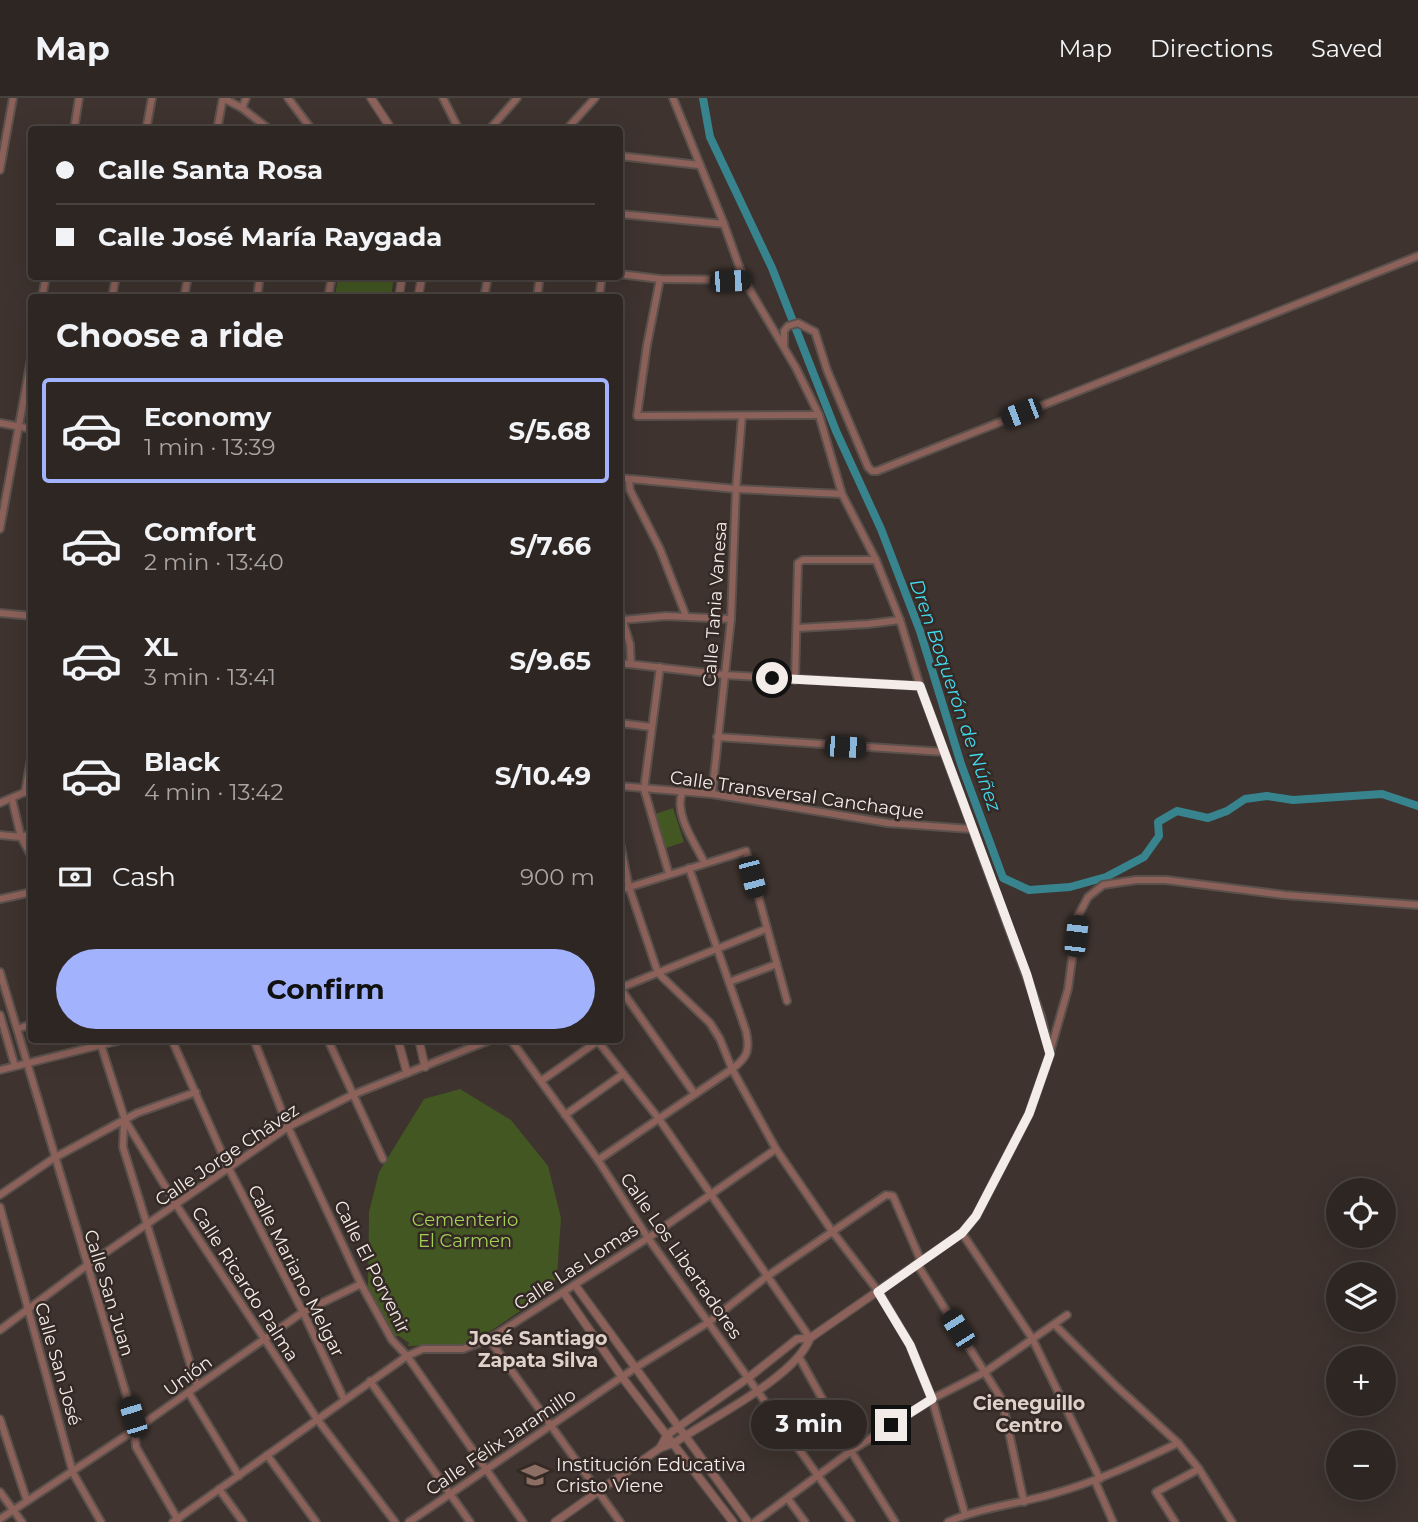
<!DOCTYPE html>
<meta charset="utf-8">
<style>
:root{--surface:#2e2622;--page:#3a322f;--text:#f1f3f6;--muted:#a7a5a5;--line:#494340;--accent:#a3b2fd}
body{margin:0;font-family:Montserrat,sans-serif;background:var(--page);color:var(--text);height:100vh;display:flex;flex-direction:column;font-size:26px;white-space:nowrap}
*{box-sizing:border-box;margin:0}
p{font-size:23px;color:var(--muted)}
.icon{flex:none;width:38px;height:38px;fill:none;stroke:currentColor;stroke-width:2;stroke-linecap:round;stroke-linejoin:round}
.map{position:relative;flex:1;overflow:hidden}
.sheet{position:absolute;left:28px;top:196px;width:595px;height:749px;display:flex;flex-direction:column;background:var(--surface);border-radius:7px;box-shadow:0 7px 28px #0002,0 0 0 2px var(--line)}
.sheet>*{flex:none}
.top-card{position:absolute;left:28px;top:28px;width:595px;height:154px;border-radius:7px;box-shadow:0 7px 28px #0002,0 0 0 2px var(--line);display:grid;align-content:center;height:154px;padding:0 28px;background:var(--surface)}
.controls{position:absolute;left:1326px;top:1080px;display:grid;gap:14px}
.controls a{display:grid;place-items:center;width:70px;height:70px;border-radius:50%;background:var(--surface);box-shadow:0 7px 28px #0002,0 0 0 2px var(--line);font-size:35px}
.end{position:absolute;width:32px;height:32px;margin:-16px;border:9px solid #f3ece9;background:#111;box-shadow:0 0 0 4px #111}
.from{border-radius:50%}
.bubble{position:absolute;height:49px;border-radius:24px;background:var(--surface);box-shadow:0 7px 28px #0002,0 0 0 2px var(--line);font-size:23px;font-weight:700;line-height:49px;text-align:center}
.car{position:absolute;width:21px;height:42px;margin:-21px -10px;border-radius:9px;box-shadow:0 0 5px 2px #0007;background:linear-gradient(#222 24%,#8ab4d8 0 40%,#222 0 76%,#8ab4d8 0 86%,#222 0)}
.top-card b{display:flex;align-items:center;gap:24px;height:66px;font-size:26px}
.top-card b+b{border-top:2px solid var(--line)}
.top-card i{width:18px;height:18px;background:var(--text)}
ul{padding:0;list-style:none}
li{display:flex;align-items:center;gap:21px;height:105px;margin:0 14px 10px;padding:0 14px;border:4px solid transparent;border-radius:7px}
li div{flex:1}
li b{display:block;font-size:26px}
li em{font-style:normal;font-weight:700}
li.selected{border-color:var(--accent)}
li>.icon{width:63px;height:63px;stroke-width:1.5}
h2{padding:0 28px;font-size:32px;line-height:84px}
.pay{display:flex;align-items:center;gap:18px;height:77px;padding:0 28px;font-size:26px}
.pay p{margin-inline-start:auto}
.cta{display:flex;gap:14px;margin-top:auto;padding:14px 28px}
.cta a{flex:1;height:80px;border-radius:42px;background:var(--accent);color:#111;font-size:28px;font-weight:700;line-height:80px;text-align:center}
header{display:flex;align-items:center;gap:42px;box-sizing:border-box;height:98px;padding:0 35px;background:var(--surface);border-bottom:2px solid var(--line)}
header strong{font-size:33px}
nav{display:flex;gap:38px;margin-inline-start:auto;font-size:24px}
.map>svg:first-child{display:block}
</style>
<header>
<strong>Map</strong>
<nav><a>Map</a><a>Directions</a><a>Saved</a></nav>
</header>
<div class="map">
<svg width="1418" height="1424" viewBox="0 0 1418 1424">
<rect width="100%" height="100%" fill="#3e332e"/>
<!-- green -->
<g fill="#435722">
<polygon points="338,179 394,179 391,199 335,199"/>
<polygon points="673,710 684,744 666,750 655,716"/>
<polygon points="460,991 511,1022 548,1068 561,1120 557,1178 551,1192 476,1243 464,1246 408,1248 409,1245 399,1238 392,1239 368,1191 369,1114 379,1074 424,1001"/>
</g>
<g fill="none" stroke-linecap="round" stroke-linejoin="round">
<!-- canal -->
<polyline stroke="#37848f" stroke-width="8" points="703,0 710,39 772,170 836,333 881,431 920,533 961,666 1003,780 1029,792 1070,789 1106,779 1144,759 1159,738 1158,724 1177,713 1208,720 1227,713 1245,701 1267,698 1293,702 1382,696 1418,708"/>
<defs>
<g id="minor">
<polyline points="223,0 242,10 270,32"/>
<polyline points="288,0 312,32"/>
<polyline points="443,0 459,32"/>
<polyline points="673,0 724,126 744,182 796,270 819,317 842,396 876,462 900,522 920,588 1041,918 1050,956 1029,1016 976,1118 962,1135 1032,1240 1100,1381"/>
<polyline points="242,10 246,0"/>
<polyline points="74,32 79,0"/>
<polyline points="146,32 152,0"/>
<polyline points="217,32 223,0"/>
<polyline points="489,32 517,0"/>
<polyline points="566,32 595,0"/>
<polyline points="620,58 699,67"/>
<polyline points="0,72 13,0"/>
<polyline points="620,116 724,126"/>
<polyline points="620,176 660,181 744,182"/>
<polyline points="660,181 647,247 637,318 819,317"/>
<polyline points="42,200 46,178"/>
<polyline points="112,200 116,178"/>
<polyline points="184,200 188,178"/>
<polyline points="257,200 260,178"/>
<polyline points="328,200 332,178"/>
<polyline points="484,200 488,178"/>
<polyline points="537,200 540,178"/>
<polyline points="599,200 602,178"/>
<polyline points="784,247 784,233 788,228 798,225 815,234 827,272 868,369 872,373 877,373 1418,158"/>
<polyline points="0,325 32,331"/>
<polyline points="620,380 736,391 842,396"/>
<polyline points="629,381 630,392 660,451 686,518"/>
<polyline points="0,431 32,256"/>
<polyline points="620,514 630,546 631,566"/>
<polyline points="0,515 32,518"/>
<polyline points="623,522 666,518 731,521"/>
<polyline points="798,530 868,526 900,522"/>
<polyline points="620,565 725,577 920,588"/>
<polyline points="660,569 644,691 669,776"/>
<polyline points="795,582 798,465 803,462 876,462"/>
<polyline points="620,625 651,629"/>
<polyline points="717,639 944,654"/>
<polyline points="32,656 25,694 32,696"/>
<polyline points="620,688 712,696 888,725 971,731"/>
<path d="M 682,695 C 674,716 695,745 704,764"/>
<polyline points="712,696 731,521 736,391 742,318"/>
<polyline points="12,701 21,739 32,759"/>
<polyline points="0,705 25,694 32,689"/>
<polyline points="0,737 21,739 32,736"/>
<polyline points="620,745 629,789 658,875 710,925 720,941 732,971 776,1051 832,1133 878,1193 910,1247 932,1301 965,1416"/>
<polyline points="620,792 746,753 787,903"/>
<polyline points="0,801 32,794"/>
<polyline points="0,874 133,1319 136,1349 178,1422"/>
<polyline points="729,884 777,866"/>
<polyline points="620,890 766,831"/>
<polyline points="620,890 694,995"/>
<polyline points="0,917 15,968"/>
<polyline points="17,931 32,926"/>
<polyline points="172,942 229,1071 303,1214 344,1301"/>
<polyline points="254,942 288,1029 361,1186 392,1242 407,1258 523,1424"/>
<polyline points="328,942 383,1061"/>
<polyline points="511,942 598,1062 648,1140 851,1424"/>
<polyline points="597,942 659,1021 810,1240"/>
<polyline points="101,947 125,1022 177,1108 317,1321 395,1424"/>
<polyline points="1050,954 1068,891 1078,818 1088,799 1103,787 1136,782 1166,782 1285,797 1418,807"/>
<polyline points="0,972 121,942"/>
<polyline points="541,983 598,943"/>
<polyline points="565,1017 623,976"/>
<polyline points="124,1024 123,1049 197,1288"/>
<path d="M 598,1062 L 732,971 C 748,959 750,952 746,933 L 689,770"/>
<polyline points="0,1097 54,1060 137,1015 196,994"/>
<polyline points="0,1109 73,1375 101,1424"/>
<polyline points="917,1166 1002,1302 1024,1404"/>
<polyline points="1055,1227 1116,1288 1178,1345 1199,1371 1232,1424"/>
<polyline points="0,1232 86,1168 288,1029 352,997 490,942"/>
<polyline points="489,1241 620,1424"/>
<polyline points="799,1259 851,1353 895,1424"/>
<polyline points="370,1283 470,1424"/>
<polyline points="189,1295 239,1378"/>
<polyline points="0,1321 27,1403"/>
<polyline points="267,1357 316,1424"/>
<polyline points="1095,1383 1113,1424"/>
<polyline points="219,1391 243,1424"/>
<polyline points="0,1394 22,1424"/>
<polyline points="788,1401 805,1424"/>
<polyline points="0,1421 133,1333 303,1214 361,1186"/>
<polyline points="173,1424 407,1258 423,1251 463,1251 489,1241 648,1140 776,1051"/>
<polyline points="409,1424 635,1270 709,1224 766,1179 886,1097 893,1098 921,1163"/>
<polyline points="755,1424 851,1353 932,1301 985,1274 1067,1217"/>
<path d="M 948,1424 C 981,1409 1018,1406 1052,1396 C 1096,1384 1136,1365 1178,1345"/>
<polyline points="1175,1424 1156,1394 1199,1371"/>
</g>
<g id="tertiary">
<polyline points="371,0 392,32"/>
<polyline points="399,200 402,178"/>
<polyline points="418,200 422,178"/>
<polyline points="398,942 407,975"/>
<polyline points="419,942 425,969"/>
<polyline points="575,1187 748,1424"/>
<polyline points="564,1195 622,1279 733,1424"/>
<polyline points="660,1350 667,1337 748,1280 797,1241 810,1240 962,1135"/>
<path d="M 555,1424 L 660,1350 L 674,1345 C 709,1321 796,1279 810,1240"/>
</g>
</defs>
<!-- minor casing -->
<use href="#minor" stroke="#5b514c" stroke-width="10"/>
<!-- tertiary casing -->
<use href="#tertiary" stroke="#5b514c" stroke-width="10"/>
<!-- minor -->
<use href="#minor" stroke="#8c615a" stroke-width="6"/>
<!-- tertiary -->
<use href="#tertiary" stroke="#8c615a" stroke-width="7"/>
</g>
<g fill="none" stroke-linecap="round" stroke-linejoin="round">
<!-- route -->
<polyline stroke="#f3ece9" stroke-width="9" points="772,580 920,588 1027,877 1050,956 1029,1016 976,1118 962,1135 878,1194 910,1247 932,1301 891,1327"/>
</g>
<!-- icons -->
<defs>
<symbol id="school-bare" viewBox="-9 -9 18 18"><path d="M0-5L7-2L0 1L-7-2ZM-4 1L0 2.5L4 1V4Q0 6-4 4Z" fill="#8d6e63" stroke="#342924" stroke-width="2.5" paint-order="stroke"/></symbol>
</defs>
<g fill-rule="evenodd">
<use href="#school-bare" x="516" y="1358" width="38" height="38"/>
</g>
<g text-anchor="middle" stroke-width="5" stroke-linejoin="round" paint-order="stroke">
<!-- street labels -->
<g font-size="18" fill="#f3ece9" stroke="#342924">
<text transform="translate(715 506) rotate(-86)" y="6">Calle Tania Vanesa</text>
<text transform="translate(797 697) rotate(8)" y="6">Calle Transversal Canchaque</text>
<text transform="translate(227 1057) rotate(-34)" y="6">Calle Jorge Chávez</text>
<text transform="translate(681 1158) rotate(55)" y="6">Calle Los Libertadores</text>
<text transform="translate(372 1169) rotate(63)" y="6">Calle El Porvenir</text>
<text transform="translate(576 1169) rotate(-33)" y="6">Calle Las Lomas</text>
<text transform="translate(296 1173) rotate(63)" y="6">Calle Mariano Melgar</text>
<text transform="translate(245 1186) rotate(57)" y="6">Calle Ricardo Palma</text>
<text transform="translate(109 1195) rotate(73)" y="6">Calle San Juan</text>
<text transform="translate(58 1266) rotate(74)" y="6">Calle San José</text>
<text transform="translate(188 1278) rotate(-36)" y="6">Unión</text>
<text transform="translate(501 1344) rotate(-34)" y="6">Calle Félix Jaramillo</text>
</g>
<!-- park labels -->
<g font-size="18" fill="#a3d057" stroke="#342924">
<text x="465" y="1128">Cementerio<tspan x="465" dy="21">El Carmen</tspan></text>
</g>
<!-- poi labels -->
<g font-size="18" fill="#f3ece9" stroke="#342924" text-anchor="start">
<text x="556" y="1373">Institución Educativa<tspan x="556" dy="21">Cristo Viene</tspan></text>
</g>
<!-- water labels -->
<g font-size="19" font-style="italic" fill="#41daef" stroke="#342924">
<text transform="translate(956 597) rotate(71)" y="7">Dren Boquerón de Núñez</text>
</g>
<!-- neighbourhood labels -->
<g font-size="19" font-weight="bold" fill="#dfd1ca" stroke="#342924">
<text x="538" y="1247">José Santiago<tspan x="538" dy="22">Zapata Silva</tspan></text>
<text x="1029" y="1312">Cieneguillo<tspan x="1029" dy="22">Centro</tspan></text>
</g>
</g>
</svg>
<div class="controls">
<a><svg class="icon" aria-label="locate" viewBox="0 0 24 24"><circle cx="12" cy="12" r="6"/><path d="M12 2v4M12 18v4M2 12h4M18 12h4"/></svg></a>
<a><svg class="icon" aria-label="layers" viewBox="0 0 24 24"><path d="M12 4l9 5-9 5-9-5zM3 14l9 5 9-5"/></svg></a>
<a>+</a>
<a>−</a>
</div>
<i class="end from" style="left:772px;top:580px"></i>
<i class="end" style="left:891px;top:1327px"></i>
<div class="bubble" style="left:751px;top:1302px;width:116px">3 min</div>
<i class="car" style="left:730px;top:183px;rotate:88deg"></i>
<i class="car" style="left:1021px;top:315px;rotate:249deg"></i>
<i class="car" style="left:845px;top:649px;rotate:93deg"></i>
<i class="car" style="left:752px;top:779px;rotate:165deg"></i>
<i class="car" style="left:1076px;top:838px;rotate:7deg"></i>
<i class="car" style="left:958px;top:1231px;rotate:328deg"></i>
<i class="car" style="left:133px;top:1319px;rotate:343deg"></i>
<div class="top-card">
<b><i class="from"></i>Calle Santa Rosa</b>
<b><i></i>Calle José María Raygada</b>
</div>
<section class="sheet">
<h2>Choose a ride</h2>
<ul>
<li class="selected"><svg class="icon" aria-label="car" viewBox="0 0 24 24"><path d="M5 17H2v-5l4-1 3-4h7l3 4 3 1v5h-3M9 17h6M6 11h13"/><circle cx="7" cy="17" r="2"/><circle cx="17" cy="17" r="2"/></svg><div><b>Economy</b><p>1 min · 13:39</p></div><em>S/5.68</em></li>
<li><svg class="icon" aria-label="car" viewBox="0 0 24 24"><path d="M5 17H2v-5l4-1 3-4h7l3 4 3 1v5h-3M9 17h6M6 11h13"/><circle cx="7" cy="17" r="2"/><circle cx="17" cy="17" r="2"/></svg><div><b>Comfort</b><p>2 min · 13:40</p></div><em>S/7.66</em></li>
<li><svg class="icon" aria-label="car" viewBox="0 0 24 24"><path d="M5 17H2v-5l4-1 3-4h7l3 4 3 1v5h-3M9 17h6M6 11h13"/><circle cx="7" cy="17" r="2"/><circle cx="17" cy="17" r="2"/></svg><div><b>XL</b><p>3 min · 13:41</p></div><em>S/9.65</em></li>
<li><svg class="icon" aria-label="car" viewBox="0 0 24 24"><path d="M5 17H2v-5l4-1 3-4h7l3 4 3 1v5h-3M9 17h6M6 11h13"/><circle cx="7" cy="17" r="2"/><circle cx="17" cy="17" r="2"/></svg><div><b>Black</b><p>4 min · 13:42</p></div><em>S/10.49</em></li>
</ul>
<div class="pay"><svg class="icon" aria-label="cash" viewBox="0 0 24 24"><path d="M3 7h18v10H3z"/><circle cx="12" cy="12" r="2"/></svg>Cash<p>900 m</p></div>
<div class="cta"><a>Confirm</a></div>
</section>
</div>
